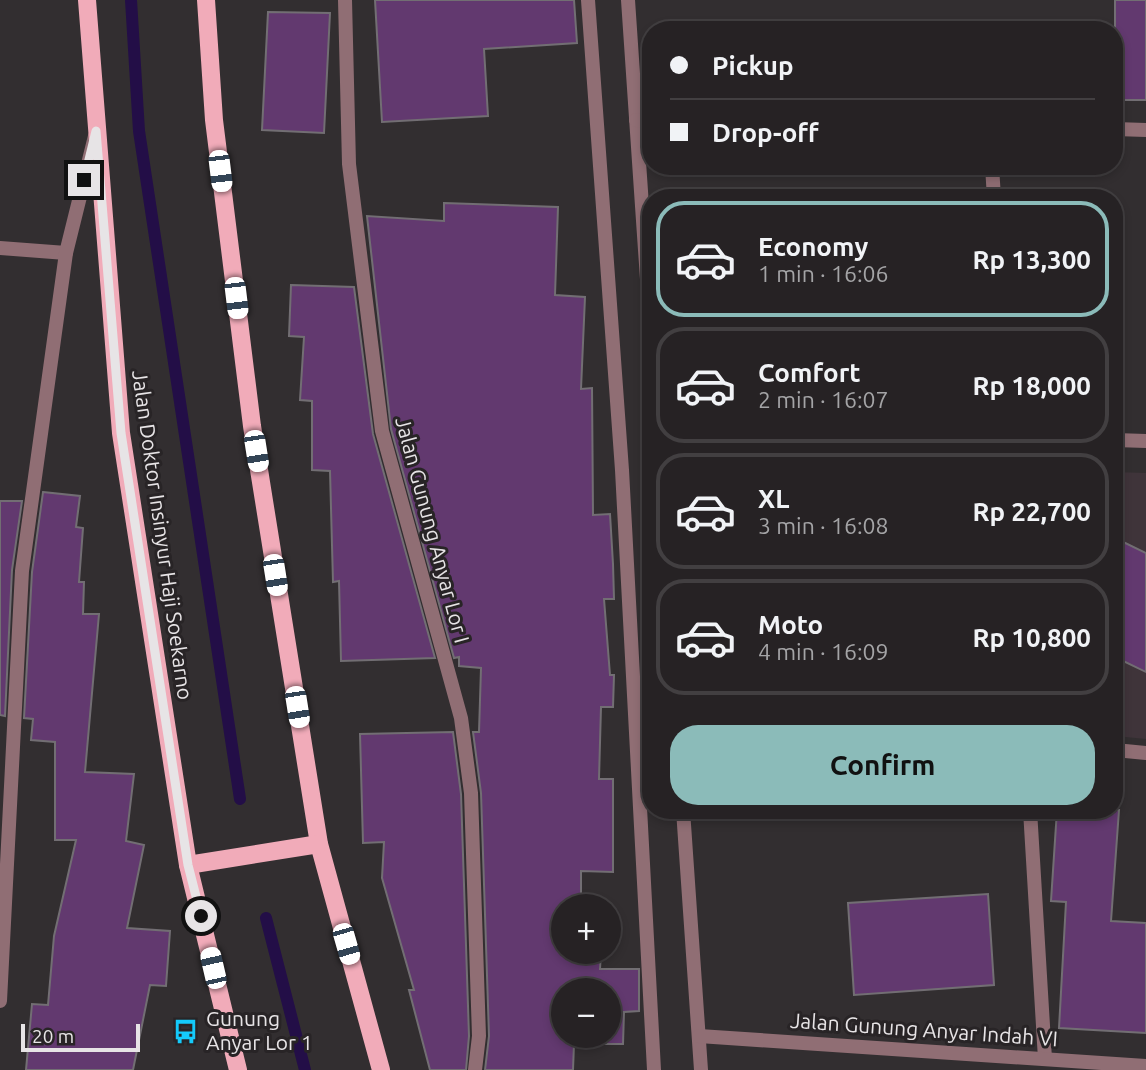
<!DOCTYPE html>
<meta charset="utf-8">
<style>
:root{--surface:#262224;--page:#322f31;--text:#f1f3f6;--muted:#a4a4a6;--line:#423f41;--accent:#8bbbb9}
body{margin:0;font-family:Ubuntu,sans-serif;background:var(--page);color:var(--text);height:100vh;display:flex;flex-direction:column;font-size:26px;white-space:nowrap}
*{box-sizing:border-box;margin:0}
p{font-size:23px;color:var(--muted)}
.icon{flex:none;width:38px;height:38px;fill:none;stroke:currentColor;stroke-width:2;stroke-linecap:round;stroke-linejoin:round}
.map{position:relative;flex:1;overflow:hidden}
.sheet{position:absolute;left:642px;top:189px;width:481px;height:630px;display:flex;flex-direction:column;background:var(--surface);border-radius:28px;box-shadow:0 4px 10px #0003,0 0 0 2px var(--line)}
.sheet>*{flex:none}
.guide{position:absolute;left:642px;top:21px;width:481px;height:154px;border-radius:28px;box-shadow:0 4px 10px #0003,0 0 0 2px var(--line);display:grid;align-content:center;height:154px;padding:0 28px;background:var(--surface)}
.fabs{position:absolute;left:551px;top:894px;display:grid;gap:14px}
.fabs a{display:grid;place-items:center;width:70px;height:70px;border-radius:50%;background:var(--surface);box-shadow:0 4px 10px #0003,0 0 0 2px var(--line);font-size:35px}
.scale{position:absolute;left:21px;bottom:18px;width:119px;box-sizing:border-box;padding-left:7px;border:4px solid #e7e4e6;border-top:0;font-size:19px;line-height:24px;white-space:nowrap;color:#e7e4e6;-webkit-text-stroke:5px #282426;paint-order:stroke}
.end{position:absolute;width:32px;height:32px;margin:-16px;border:9px solid #e7e4e6;background:#111;box-shadow:0 0 0 4px #111}
.from{border-radius:50%}
.car{position:absolute;width:21px;height:42px;margin:-21px -10px;border-radius:9px;box-shadow:0 0 5px 2px #0007;background:linear-gradient(#fff 24%,#345 0 40%,#fff 0 76%,#345 0 86%,#fff 0)}
.guide b{display:flex;align-items:center;gap:24px;height:66px;font-size:26px}
.guide b+b{border-top:2px solid var(--line)}
.guide i{width:18px;height:18px;background:var(--text)}
ul{padding:12px 0 0;list-style:none}
li{display:flex;align-items:center;gap:21px;height:116px;margin:0 14px 10px;padding:0 14px;border:4px solid var(--line);border-radius:28px}
li div{flex:1}
li b{display:block;font-size:26px}
li em{font-style:normal;font-weight:700}
li.current{border-color:var(--accent)}
li>.icon{width:63px;height:63px;stroke-width:1.5}
.primary-button{display:flex;gap:14px;margin-top:auto;padding:14px 28px}
.primary-button a{flex:1;height:80px;border-radius:28px;background:var(--accent);color:#111;font-size:28px;font-weight:700;line-height:80px;text-align:center}
.map>svg:first-child{display:block}
</style>
<div class="map">
<svg width="1146" height="1070" viewBox="0 0 1146 1070">
<rect width="100%" height="100%" fill="#322e30"/>
<!-- built -->
<polygon fill="#3f343a" points="1115,472 1146,473 1146,739 1115,736"/>
<g fill="none" stroke-linecap="round" stroke-linejoin="round">
<!-- stream -->
<g stroke="#230e47" stroke-width="12">
<polyline points="131,0 139,131 240,799"/>
<polyline points="266,918 305,1070"/>
</g>
</g>
<!-- building -->
<g fill="#62396f" stroke="#726e73" stroke-width="2" fill-rule="evenodd">
<polygon points="375,0 574,0 577,43 484,49 488,116 382,122"/>
<rect x="1115" y="0" width="31" height="100"/>
<polygon points="268,12 330,13 324,133 262,130"/>
<path d="M 444,203 L 558,207 L 555,295 L 585,297 L 581,389 L 592,388 L 593,515 L 610,514 L 613,564 L 614,599 L 604,599 L 610,675 L 614,675 L 613,707 L 601,707 L 599,779 L 613,779 L 613,872 L 581,871 L 581,906 L 564,906 L 564,952 L 601,952 L 600,969 L 639,969 L 639,1011 L 624,1012 L 623,1044 L 574,1044 L 573,1070 L 485,1070 L 489,1036 L 481,793 L 473,732 L 479,732 L 481,668 L 459,666 L 459,657 L 454,658 L 391,429 L 367,216 L 444,221 ZM 564,990 L 609,990 L 609,1036 L 564,1036 Z"/>
<polygon points="291,285 354,287 373,434 435,658 341,661 339,581 333,582 330,471 312,470 312,401 300,400 304,337 289,336"/>
<polygon points="43,492 80,496 76,527 83,528 79,582 84,582 83,614 99,614 85,772 134,774 126,841 144,845 127,928 170,931 166,986 150,985 133,1070 26,1070 32,1004 48,1005 54,936 76,840 55,840 55,742 31,740 33,719 24,718 32,572"/>
<polygon points="0,501 22,501 12,570 5,716 0,715"/>
<polygon points="1115,538 1146,553 1146,672 1115,657"/>
<polygon points="453,732 461,794 469,1036 466,1070 430,1070 409,990 414,990 382,878 384,842 363,843 360,734"/>
<polygon points="1057,810 1119,810 1111,921 1146,923 1146,1033 1059,1028 1066,902 1051,901"/>
<polygon points="988,894 994,985 854,995 848,903"/>
</g>
<g fill="none" stroke-linecap="round" stroke-linejoin="round">
<!-- lane -->
<polyline stroke="#906e74" stroke-width="14" points="0,248 66,253"/>
<!-- street -->
<g stroke="#906e74" stroke-width="14">
<polyline points="345,0 349,164 382,431 461,718 471,793 479,1036 475,1070"/>
<polyline points="588,0 622,470 654,1070"/>
<polyline points="628,0 651,338"/>
<polyline points="636,120 651,121"/>
<polyline points="1115,129 1146,130"/>
<polyline points="992,166 994,198"/>
<polyline points="1115,440 1146,441"/>
<polyline points="1115,750 1146,753"/>
<polyline points="683,810 701,1070"/>
<polyline points="1030,810 1045,1059"/>
<polyline points="0,1001 22,571 66,253 95,136"/>
<polyline points="699,1036 1146,1066"/>
</g>
<!-- primary -->
<g stroke="#f1abb9" stroke-width="18">
<polyline points="87,0 121,433 188,865 238,1070"/>
<polyline points="206,0 214,120 252,426 319,844 381,1070"/>
<polyline points="188,865 319,844"/>
</g>
</g>
<g fill="none" stroke-linecap="round" stroke-linejoin="round">
<!-- route -->
<polyline stroke="#e7e4e6" stroke-width="9" points="84,180 96,131 121,433 188,865 201,916"/>
</g>
<!-- icons -->
<defs>
<symbol id="bus-bare" viewBox="-9 -9 18 18"><path d="M-5-6H5V4H4V6H2V4H-2V6H-4V4H-5ZM-3.5-4V0h7V-4ZM-3.5 1.2v1.5H-2V1.2ZM2 1.2v1.5H3.5V1.2Z" fill="#14cafb" stroke="#282426" stroke-width="2.5" paint-order="stroke"/></symbol>
</defs>
<g fill-rule="evenodd">
<use href="#bus-bare" x="168" y="1014" width="35" height="35"/>
</g>
<g text-anchor="middle" stroke-width="6" stroke-linejoin="round" paint-order="stroke">
<!-- street labels -->
<g font-size="21" fill="#e7e4e6" stroke="#282426">
<text transform="translate(432 530) rotate(75)" y="7">Jalan Gunung Anyar Lor I</text>
<text transform="translate(162 535) rotate(82)" y="7">Jalan Doktor Insinyur Haji Soekarno</text>
<text transform="translate(924 1030) rotate(4)" y="7">Jalan Gunung Anyar Indah VI</text>
</g>
<!-- poi labels -->
<g font-size="21" fill="#e7e4e6" stroke="#282426" text-anchor="start">
<text x="206" y="1026">Gunung<tspan x="206" dy="24">Anyar Lor 1</tspan></text>
</g>
</g>
</svg>
<div class="fabs">
<a>+</a>
<a>−</a>
</div>
<div class="scale">20 m</div>
<i class="end from" style="left:201px;top:916px"></i>
<i class="end" style="left:84px;top:180px"></i>
<i class="car" style="left:220px;top:171px;rotate:173deg"></i>
<i class="car" style="left:236px;top:298px;rotate:173deg"></i>
<i class="car" style="left:256px;top:451px;rotate:171deg"></i>
<i class="car" style="left:275px;top:575px;rotate:171deg"></i>
<i class="car" style="left:297px;top:707px;rotate:171deg"></i>
<i class="car" style="left:346px;top:944px;rotate:164deg"></i>
<i class="car" style="left:213px;top:968px;rotate:347deg"></i>
<div class="guide">
<b><i class="from"></i>Pickup</b>
<b><i></i>Drop-off</b>
</div>
<section class="sheet">
<ul>
<li class="current"><svg class="icon" aria-label="car" viewBox="0 0 24 24"><path d="M5 17H2v-5l4-1 3-4h7l3 4 3 1v5h-3M9 17h6M6 11h13"/><circle cx="7" cy="17" r="2"/><circle cx="17" cy="17" r="2"/></svg><div><b>Economy</b><p>1 min · 16:06</p></div><em>Rp 13,300</em></li>
<li><svg class="icon" aria-label="car" viewBox="0 0 24 24"><path d="M5 17H2v-5l4-1 3-4h7l3 4 3 1v5h-3M9 17h6M6 11h13"/><circle cx="7" cy="17" r="2"/><circle cx="17" cy="17" r="2"/></svg><div><b>Comfort</b><p>2 min · 16:07</p></div><em>Rp 18,000</em></li>
<li><svg class="icon" aria-label="car" viewBox="0 0 24 24"><path d="M5 17H2v-5l4-1 3-4h7l3 4 3 1v5h-3M9 17h6M6 11h13"/><circle cx="7" cy="17" r="2"/><circle cx="17" cy="17" r="2"/></svg><div><b>XL</b><p>3 min · 16:08</p></div><em>Rp 22,700</em></li>
<li><svg class="icon" aria-label="car" viewBox="0 0 24 24"><path d="M5 17H2v-5l4-1 3-4h7l3 4 3 1v5h-3M9 17h6M6 11h13"/><circle cx="7" cy="17" r="2"/><circle cx="17" cy="17" r="2"/></svg><div><b>Moto</b><p>4 min · 16:09</p></div><em>Rp 10,800</em></li>
</ul>
<div class="primary-button"><a>Confirm</a></div>
</section>
</div>
